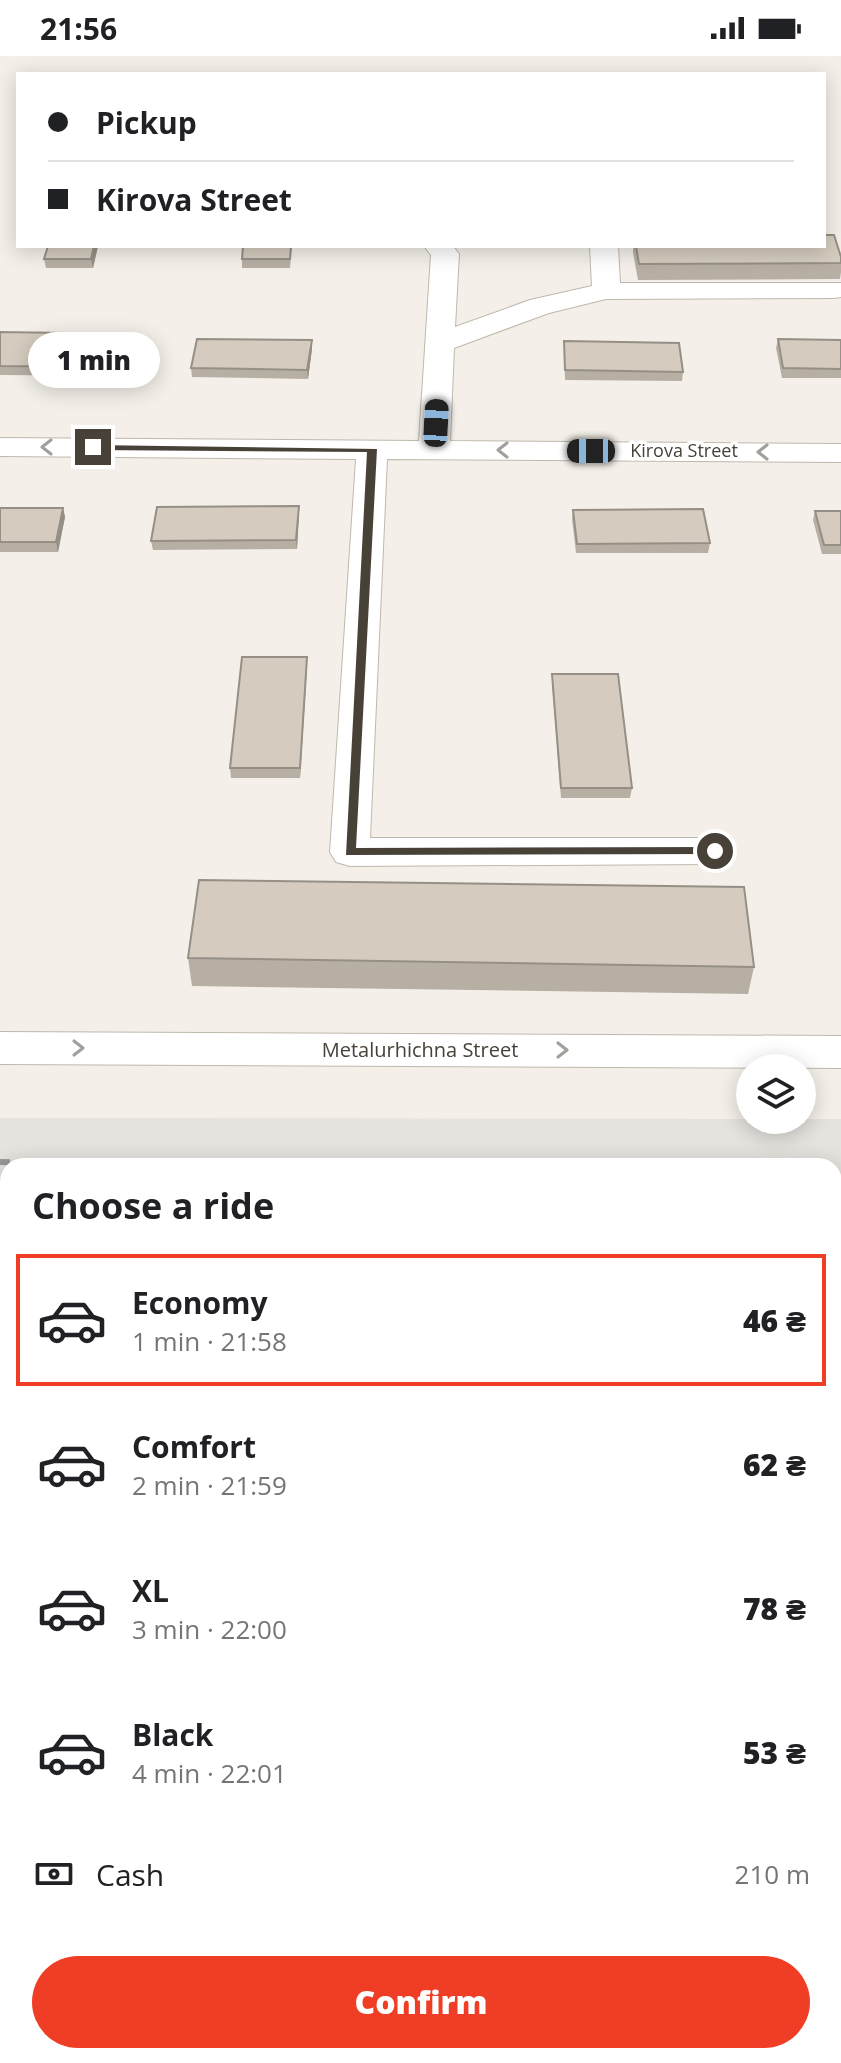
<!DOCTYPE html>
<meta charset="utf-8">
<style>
:root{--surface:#fff;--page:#f2f2f2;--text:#202124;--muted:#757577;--line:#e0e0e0;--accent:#ef3e25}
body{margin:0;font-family:"Open Sans",sans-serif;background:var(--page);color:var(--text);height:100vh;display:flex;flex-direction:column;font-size:30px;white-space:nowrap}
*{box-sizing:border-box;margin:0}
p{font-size:26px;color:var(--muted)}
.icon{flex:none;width:44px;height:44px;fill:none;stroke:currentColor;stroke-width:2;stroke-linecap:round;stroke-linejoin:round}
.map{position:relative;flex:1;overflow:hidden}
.drawer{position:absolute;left:0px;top:1102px;width:842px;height:906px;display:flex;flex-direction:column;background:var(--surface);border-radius:24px 24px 0 0;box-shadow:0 4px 20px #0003}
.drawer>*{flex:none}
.hud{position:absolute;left:16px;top:16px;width:810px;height:176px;border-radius:0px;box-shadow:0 4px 20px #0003;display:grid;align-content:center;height:176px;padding:0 32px;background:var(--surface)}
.buttons{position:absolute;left:736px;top:998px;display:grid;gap:16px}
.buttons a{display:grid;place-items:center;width:80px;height:80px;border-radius:50%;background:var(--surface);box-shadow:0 4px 20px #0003;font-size:40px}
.end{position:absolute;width:36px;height:36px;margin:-18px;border:10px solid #474138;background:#fff;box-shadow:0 0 0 4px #fff}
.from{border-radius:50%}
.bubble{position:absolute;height:56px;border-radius:28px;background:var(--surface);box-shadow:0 4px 20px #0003;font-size:26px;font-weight:800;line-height:56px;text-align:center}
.car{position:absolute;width:24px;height:48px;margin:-24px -12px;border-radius:10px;box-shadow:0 0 6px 2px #0007;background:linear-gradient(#222 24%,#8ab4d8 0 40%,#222 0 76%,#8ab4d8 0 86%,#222 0)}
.hud b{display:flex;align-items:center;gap:28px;height:76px;font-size:30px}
.hud b+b{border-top:2px solid var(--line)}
.hud i{width:20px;height:20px;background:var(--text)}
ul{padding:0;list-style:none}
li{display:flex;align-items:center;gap:24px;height:132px;margin:0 16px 12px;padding:0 16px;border:4px solid transparent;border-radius:0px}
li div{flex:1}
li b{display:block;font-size:30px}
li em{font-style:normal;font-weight:800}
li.active{border-color:var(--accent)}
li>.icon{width:72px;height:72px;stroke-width:1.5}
h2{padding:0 32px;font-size:36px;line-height:96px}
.pay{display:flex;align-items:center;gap:20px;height:88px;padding:0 32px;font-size:30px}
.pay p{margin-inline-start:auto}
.primary-button{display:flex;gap:16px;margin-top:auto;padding:16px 32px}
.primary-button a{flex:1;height:92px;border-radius:48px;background:var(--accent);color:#fff;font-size:32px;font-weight:800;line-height:92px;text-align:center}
.status{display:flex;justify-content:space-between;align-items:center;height:56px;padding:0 40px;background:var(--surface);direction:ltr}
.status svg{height:22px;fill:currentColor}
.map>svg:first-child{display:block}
</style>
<div class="status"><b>21:56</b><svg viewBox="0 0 49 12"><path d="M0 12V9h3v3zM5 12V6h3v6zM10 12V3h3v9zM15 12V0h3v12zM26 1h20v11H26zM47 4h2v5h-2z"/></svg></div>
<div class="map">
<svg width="841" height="2007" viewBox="0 0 841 2007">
<rect width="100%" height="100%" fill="#f4f0e9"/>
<!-- industrial -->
<path fill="#e6e2de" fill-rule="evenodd" d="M 0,1062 L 841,1063 L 841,2007 L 0,2007 ZM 8,1110 L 834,1110 L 834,2000 L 8,2000 Z"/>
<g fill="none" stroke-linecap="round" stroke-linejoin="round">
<defs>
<g id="minor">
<polygon points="424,190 453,190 459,198 455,271 530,244 592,230 590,190 618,190 620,227 841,227 841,241 834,242 606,243 549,257 454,292 450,385 841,388 841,406 387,403 370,782 715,782 729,785 735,795 729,805 715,808 350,810 336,806 330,796 356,403 0,400 0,382 419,385 431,199"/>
<polygon points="0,976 841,980 841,1012 0,1008"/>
</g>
</defs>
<!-- minor casing -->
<use href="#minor" stroke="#bfb8ac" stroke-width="2"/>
<!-- minor -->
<use href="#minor" fill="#fff" fill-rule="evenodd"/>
<!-- rail -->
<g stroke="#979797" stroke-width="6" stroke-dasharray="10 10" stroke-linecap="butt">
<polyline points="0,1106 157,1110"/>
<polyline points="834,1128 841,1128"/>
</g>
</g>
<!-- wall -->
<g fill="#b7afa4">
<polygon points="98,190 93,212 46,212 44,203"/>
<polygon points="243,190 292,190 290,212 242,212 242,203"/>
<polygon points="633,190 824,190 841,201 841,216 840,223 638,224 633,197"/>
<polygon points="0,276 133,287 124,320 0,319"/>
<polygon points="778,283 841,284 841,322 782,322 776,292"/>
<polygon points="564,285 683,316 682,325 565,324"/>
<polygon points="312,293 308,323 192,321 191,312"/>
<polygon points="299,450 297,493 153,494 151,485"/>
<polygon points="0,452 63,452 65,461 58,496 0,496"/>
<polygon points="573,454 710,487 708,497 576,497 572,463"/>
<polygon points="815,455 841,455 841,498 822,498 813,464"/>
<polygon points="307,601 307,610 300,722 231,722 230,712"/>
<polygon points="552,618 632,732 630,742 561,742 552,628"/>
<polygon points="188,902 754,911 748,938 192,930"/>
<rect x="834" y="1238" width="7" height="280"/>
<polygon points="817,2000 834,2000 841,2007 818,2007"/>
</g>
<!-- shaded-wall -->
<g fill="#958f86">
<polygon points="94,190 98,190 93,212 91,203"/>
<polygon points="132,278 133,287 124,320 123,311"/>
<polygon points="312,284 312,293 308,323 307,314"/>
<polygon points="299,450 299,460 297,493 296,484"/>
<polygon points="63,452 65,461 58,496 56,486"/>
<polygon points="307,601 307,610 300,722 300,712"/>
</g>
<!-- building -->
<g fill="#d5ccbf" stroke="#958f86" stroke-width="2">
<polygon points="824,179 834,179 841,201 841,207 639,208 636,190 824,190"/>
<polygon points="48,190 94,190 91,203 44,203"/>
<polygon points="243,190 291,190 290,203 242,203"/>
<polygon points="0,276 132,278 123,311 0,310"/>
<polygon points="197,283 312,284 307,314 191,312"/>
<polygon points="778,283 841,284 841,313 783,312"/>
<polygon points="564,285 679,287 683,316 565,314"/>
<polygon points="299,450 296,484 151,485 157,451"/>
<polygon points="0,452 63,452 56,486 0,486"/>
<polygon points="703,453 710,487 577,488 573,454"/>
<polygon points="815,455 841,455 841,489 824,489"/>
<polygon points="242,601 307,601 300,712 230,712"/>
<polygon points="552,618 618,618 632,732 561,732"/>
<polygon points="199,824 744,831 754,911 188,902"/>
<rect x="834" y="1238" width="7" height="260"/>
<polygon points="834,1688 841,1688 841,2007 828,2007 827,2000 834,2000"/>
</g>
<!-- one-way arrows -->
<defs><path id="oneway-chevron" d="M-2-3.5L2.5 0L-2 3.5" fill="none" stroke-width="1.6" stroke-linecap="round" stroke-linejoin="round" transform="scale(2)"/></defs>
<g stroke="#a3a09c">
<use href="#oneway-chevron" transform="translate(47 391) rotate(-180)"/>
<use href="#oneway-chevron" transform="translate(503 394) rotate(-180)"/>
<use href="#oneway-chevron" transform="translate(763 396) rotate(-180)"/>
<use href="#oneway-chevron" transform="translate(78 992)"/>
<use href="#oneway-chevron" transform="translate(562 994)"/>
</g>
<!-- route -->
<polygon fill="#474138" points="90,389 377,393 356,792 715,791 720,792 720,798 346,799 367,396 93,394"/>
<g text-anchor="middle" stroke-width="7" stroke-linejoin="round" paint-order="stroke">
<!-- far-street labels -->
<g font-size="18" fill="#474138" stroke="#fff">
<text x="684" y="401">Kirova Street</text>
</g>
<!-- street labels -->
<g font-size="20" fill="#474138" stroke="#fff">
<text x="420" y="1001">Metalurhichna Street</text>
</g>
</g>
</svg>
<div class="buttons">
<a><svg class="icon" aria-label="layers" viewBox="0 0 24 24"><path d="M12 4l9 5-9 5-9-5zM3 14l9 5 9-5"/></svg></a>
</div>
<i class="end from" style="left:715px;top:795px"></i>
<i class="end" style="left:93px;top:391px"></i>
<div class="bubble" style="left:28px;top:276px;width:132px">1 min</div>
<i class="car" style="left:436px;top:367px;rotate:3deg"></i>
<i class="car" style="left:591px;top:395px;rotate:270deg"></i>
<div class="hud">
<b><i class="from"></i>Pickup</b>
<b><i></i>Kirova Street</b>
</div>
<section class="drawer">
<h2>Choose a ride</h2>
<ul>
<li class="active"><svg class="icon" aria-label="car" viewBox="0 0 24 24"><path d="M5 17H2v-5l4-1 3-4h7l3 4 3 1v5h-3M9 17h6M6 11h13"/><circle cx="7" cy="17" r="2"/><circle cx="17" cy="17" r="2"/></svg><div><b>Economy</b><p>1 min · 21:58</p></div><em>46 ₴</em></li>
<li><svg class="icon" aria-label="car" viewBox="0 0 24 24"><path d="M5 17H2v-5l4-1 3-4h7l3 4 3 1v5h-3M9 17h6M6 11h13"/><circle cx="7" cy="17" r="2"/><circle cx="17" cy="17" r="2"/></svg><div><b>Comfort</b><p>2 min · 21:59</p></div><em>62 ₴</em></li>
<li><svg class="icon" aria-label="car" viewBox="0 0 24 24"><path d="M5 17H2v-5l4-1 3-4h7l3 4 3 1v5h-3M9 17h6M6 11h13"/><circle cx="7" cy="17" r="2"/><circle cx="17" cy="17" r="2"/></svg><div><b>XL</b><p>3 min · 22:00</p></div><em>78 ₴</em></li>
<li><svg class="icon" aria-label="car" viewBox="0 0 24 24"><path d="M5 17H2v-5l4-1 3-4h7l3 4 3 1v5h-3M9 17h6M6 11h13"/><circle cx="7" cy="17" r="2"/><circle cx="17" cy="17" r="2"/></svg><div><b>Black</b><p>4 min · 22:01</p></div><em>53 ₴</em></li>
</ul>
<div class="pay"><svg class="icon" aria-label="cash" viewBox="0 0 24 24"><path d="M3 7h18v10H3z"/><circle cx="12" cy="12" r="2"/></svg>Cash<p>210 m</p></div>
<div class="primary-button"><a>Confirm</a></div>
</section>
</div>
